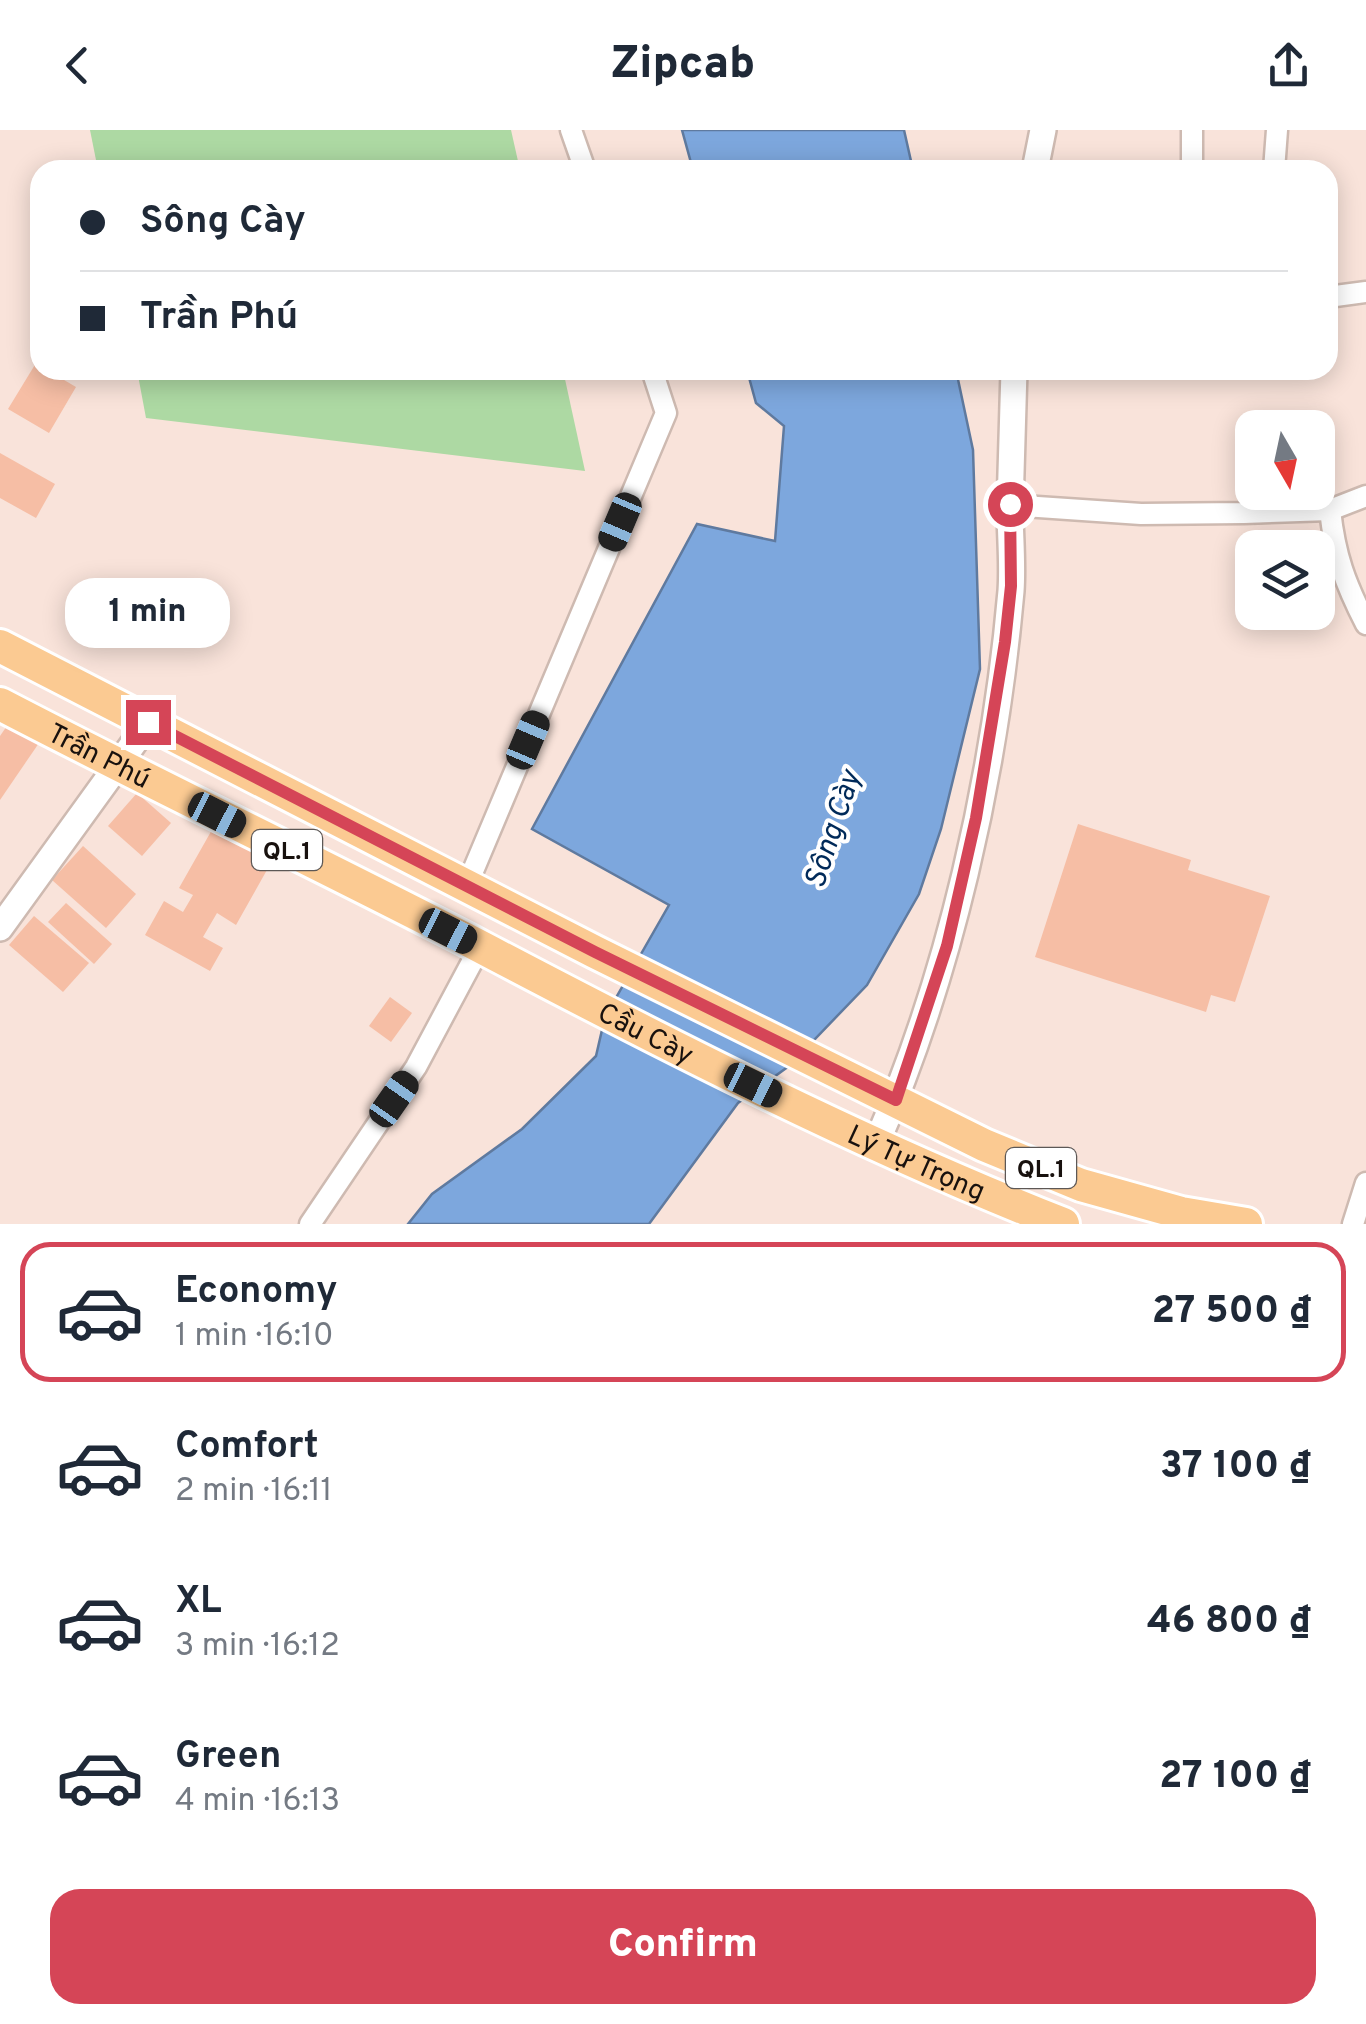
<!DOCTYPE html>
<meta charset="utf-8">
<style>
:root{--surface:#fff;--page:#f2f2f3;--text:#1f2937;--muted:#747a83;--line:#e0e1e3;--accent:#d54557}
body{margin:0;font-family:Overpass,sans-serif;background:var(--page);color:var(--text);height:100vh;display:flex;flex-direction:column;font-size:38px;white-space:nowrap}
*{box-sizing:border-box;margin:0}
p{font-size:32px;color:var(--muted)}
.icon{flex:none;width:55px;height:55px;fill:none;stroke:currentColor;stroke-width:2;stroke-linecap:round;stroke-linejoin:round}
.map{position:relative;height:1094px;overflow:hidden}
.details{display:flex;flex-direction:column;background:var(--surface);flex:1}
.details>*{flex:none}
.top-card{position:absolute;left:30px;top:30px;width:1308px;height:220px;border-radius:30px;box-shadow:0 5px 25px #0003;display:grid;align-content:center;height:220px;padding:0 50px;background:var(--surface)}
.needle{width:65px;rotate:171deg}
.controls{position:absolute;left:1235px;top:280px;display:grid;gap:20px}
.controls a{display:grid;place-items:center;width:100px;height:100px;border-radius:20px;background:var(--surface);box-shadow:0 5px 25px #0003;font-size:50px}
.end{position:absolute;width:45px;height:45px;margin:-22px;border:12px solid #d54557;background:#fff;box-shadow:0 0 0 5px #fff}
.from{border-radius:50%}
.bubble{position:absolute;height:70px;border-radius:30px;background:var(--surface);box-shadow:0 5px 25px #0003;font-size:32px;font-weight:800;line-height:70px;text-align:center}
.car{position:absolute;width:30px;height:60px;margin:-30px -15px;border-radius:12px;box-shadow:0 0 8px 2px #0007;background:linear-gradient(#222 24%,#8ab4d8 0 40%,#222 0 76%,#8ab4d8 0 86%,#222 0)}
.top-card b{display:flex;align-items:center;gap:35px;height:95px;font-size:38px}
.top-card b+b{border-top:2px solid var(--line)}
.top-card i{width:25px;height:25px;background:var(--text)}
ul{padding:18px 0 0;list-style:none}
li{display:flex;align-items:center;gap:30px;height:140px;margin:0 20px 15px;padding:0 30px;border:5px solid transparent;border-radius:30px}
li div{flex:1}
li b{display:block;font-size:38px}
li em{font-style:normal;font-weight:800}
li.current{border-color:var(--accent)}
li>.icon{width:90px;height:90px;stroke-width:1.5}
.cta{display:flex;gap:20px;margin-top:auto;padding:20px 50px}
.cta a{flex:1;height:115px;border-radius:30px;background:var(--accent);color:#fff;font-size:40px;font-weight:800;line-height:115px;text-align:center}
header{display:flex;justify-content:space-between;align-items:center;height:130px;padding:0 50px;background:var(--surface);font-size:45px;font-weight:800}
.map>svg:first-child{display:block}
</style>
<header><svg class="icon" aria-label="back" viewBox="0 0 24 24"><path d="M15 5l-7 7 7 7"/></svg>Zipcab<svg class="icon" aria-label="share" viewBox="0 0 24 24"><path d="M12 15V3M7 8l5-5 5 5M5 13v7h14v-7"/></svg></header>
<div class="map">
<svg width="1366" height="1094" viewBox="0 0 1366 1094">
<rect width="100%" height="100%" fill="#f9e3da"/>
<!-- green -->
<g fill="#add9a3">
<polygon points="90,0 511,0 520,40 98,40"/>
<polygon points="137,240 563,240 585,341 146,288"/>
</g>
<!-- water -->
<g fill="#7da7dd" stroke="#5f7a9f" stroke-width="2.5">
<polygon points="682,0 904,0 913,40 693,40"/>
<polygon points="747,240 956,240 973,320 980,539 941,699 919,764 867,855 789,936 738,973 649,1094 408,1094 432,1064 522,999 596,926 605,887 669,775 532,699 697,394 775,411 784,296 756,273"/>
</g>
<!-- building -->
<g fill="#f6bea5">
<polygon points="36,233 40,240 47,240 76,257 49,303 8,279"/>
<polygon points="0,323 55,354 36,388 0,368"/>
<polygon points="11,590 41,610 0,670 0,606"/>
<polygon points="137,663 171,693 142,726 108,696"/>
<polygon points="1078,694 1191,730 1188,740 1270,766 1235,872 1211,865 1206,882 1035,827"/>
<polygon points="213,698 272,731 236,795 217,783 203,807 223,818 210,841 145,805 164,771 183,782 193,765 179,758"/>
<polygon points="83,716 136,764 106,798 52,750"/>
<polygon points="66,773 112,814 94,834 48,792"/>
<polygon points="34,786 89,833 63,862 9,815"/>
<polygon points="390,867 412,883 391,912 369,896"/>
</g>
<g fill="none" stroke-linecap="round" stroke-linejoin="round">
<defs>
<g id="minor">
<polyline points="571,0 585,40"/>
<polyline points="1192,40 1192,0"/>
<polyline points="1274,40 1277,0"/>
<polyline points="1328,167 1366,162"/>
<polyline points="1010,375 1141,384 1244,383 1330,380 1366,366"/>
<path d="M 1330,380 C 1335,426 1345,453 1366,494"/>
<polyline points="467,755 666,283 652,240"/>
<polyline points="310,1094 416,937 480,817"/>
<polyline points="1353,1094 1366,1053"/>
</g>
<g id="tertiary">
<polyline points="1035,40 1043,0"/>
<polyline points="0,798 149,592"/>
<path d="M 876,1014 C 950,846 995,644 1011,461 C 1013,433 1010,405 1010,377 C 1011,331 1013,286 1014,240"/>
</g>
<g id="primary">
<polyline points="0,516 595,822 984,1015 1081,1055 1181,1083 1246,1094"/>
<path id="s1" d="M 0,574 C 159,657 321,734 481,817 C 671,917 863,1015 1063,1094"/>
</g>
</defs>
<!-- minor casing -->
<use href="#minor" stroke="#cebab1" stroke-width="25"/>
<!-- tertiary casing -->
<use href="#tertiary" stroke="#cebab1" stroke-width="30"/>
<!-- primary casing -->
<use href="#primary" stroke="#fff" stroke-width="38"/>
<!-- minor -->
<use href="#minor" stroke="#fff" stroke-width="20"/>
<!-- tertiary -->
<use href="#tertiary" stroke="#fff" stroke-width="25"/>
<!-- primary -->
<use href="#primary" stroke="#fbca92" stroke-width="32"/>
</g>
<g fill="none" stroke-linecap="round" stroke-linejoin="round">
<!-- route -->
<polyline stroke="#d54557" stroke-width="12" points="148,592 595,822 896,970 947,816 976,688 1005,512 1011,456 1010,374"/>
</g>
<g text-anchor="middle" stroke-width="8" stroke-linejoin="round" paint-order="stroke">
<!-- shield labels -->
<g fill="#fff" stroke="#5d5856" stroke-width="2.5">
<rect x="252" y="700" width="70" height="40" rx="8"/>
<rect x="1006" y="1018" width="70" height="40" rx="8"/>
</g>
<g font-size="25" font-weight="bold" fill="#18110e">
<text x="287" y="729">QL.1</text>
<text x="1041" y="1047">QL.1</text>
</g>
<!-- street labels -->
<g font-size="28" fill="#18110e" stroke="#fff">
<text dy="10" stroke="none"><textPath href="#s1" startOffset="112">Trần Phú</textPath></text>
<text dy="10" stroke="none"><textPath href="#s1" startOffset="725">Cầu Cày</textPath></text>
<text dy="10" stroke="none"><textPath href="#s1" startOffset="1025">Lý Tự Trọng</textPath></text>
</g>
<!-- water labels -->
<g font-size="30" font-style="italic" fill="#002a59" stroke="#fff">
<text transform="translate(832 699) rotate(-72)" y="10">Sông Cày</text>
</g>
</g>
</svg>
<div class="controls">
<a><svg class="needle" viewBox="-14 -14 28 28"><path d="M0-13l5 13h-10z" fill="#e53935"/><path d="M0 13l5-13h-10z" fill="#747a83"/></svg></a>
<a><svg class="icon" aria-label="layers" viewBox="0 0 24 24"><path d="M12 4l9 5-9 5-9-5zM3 14l9 5 9-5"/></svg></a>
</div>
<i class="end from" style="left:1010px;top:374px"></i>
<i class="end" style="left:148px;top:592px"></i>
<div class="bubble" style="left:65px;top:448px;width:165px">1 min</div>
<i class="car" style="left:620px;top:392px;rotate:203deg"></i>
<i class="car" style="left:528px;top:610px;rotate:23deg"></i>
<i class="car" style="left:217px;top:685px;rotate:117deg"></i>
<i class="car" style="left:448px;top:801px;rotate:117deg"></i>
<i class="car" style="left:753px;top:955px;rotate:116deg"></i>
<i class="car" style="left:394px;top:969px;rotate:35deg"></i>
<div class="top-card">
<b><i class="from"></i>Sông Cày</b>
<b><i></i>Trần Phú</b>
</div>
</div>
<section class="details">
<ul>
<li class="current"><svg class="icon" aria-label="car" viewBox="0 0 24 24"><path d="M5 17H2v-5l4-1 3-4h7l3 4 3 1v5h-3M9 17h6M6 11h13"/><circle cx="7" cy="17" r="2"/><circle cx="17" cy="17" r="2"/></svg><div><b>Economy</b><p>1 min · 16:10</p></div><em>27 500 ₫</em></li>
<li><svg class="icon" aria-label="car" viewBox="0 0 24 24"><path d="M5 17H2v-5l4-1 3-4h7l3 4 3 1v5h-3M9 17h6M6 11h13"/><circle cx="7" cy="17" r="2"/><circle cx="17" cy="17" r="2"/></svg><div><b>Comfort</b><p>2 min · 16:11</p></div><em>37 100 ₫</em></li>
<li><svg class="icon" aria-label="car" viewBox="0 0 24 24"><path d="M5 17H2v-5l4-1 3-4h7l3 4 3 1v5h-3M9 17h6M6 11h13"/><circle cx="7" cy="17" r="2"/><circle cx="17" cy="17" r="2"/></svg><div><b>XL</b><p>3 min · 16:12</p></div><em>46 800 ₫</em></li>
<li><svg class="icon" aria-label="car" viewBox="0 0 24 24"><path d="M5 17H2v-5l4-1 3-4h7l3 4 3 1v5h-3M9 17h6M6 11h13"/><circle cx="7" cy="17" r="2"/><circle cx="17" cy="17" r="2"/></svg><div><b>Green</b><p>4 min · 16:13</p></div><em>27 100 ₫</em></li>
</ul>
<div class="cta"><a>Confirm</a></div>
</section>
